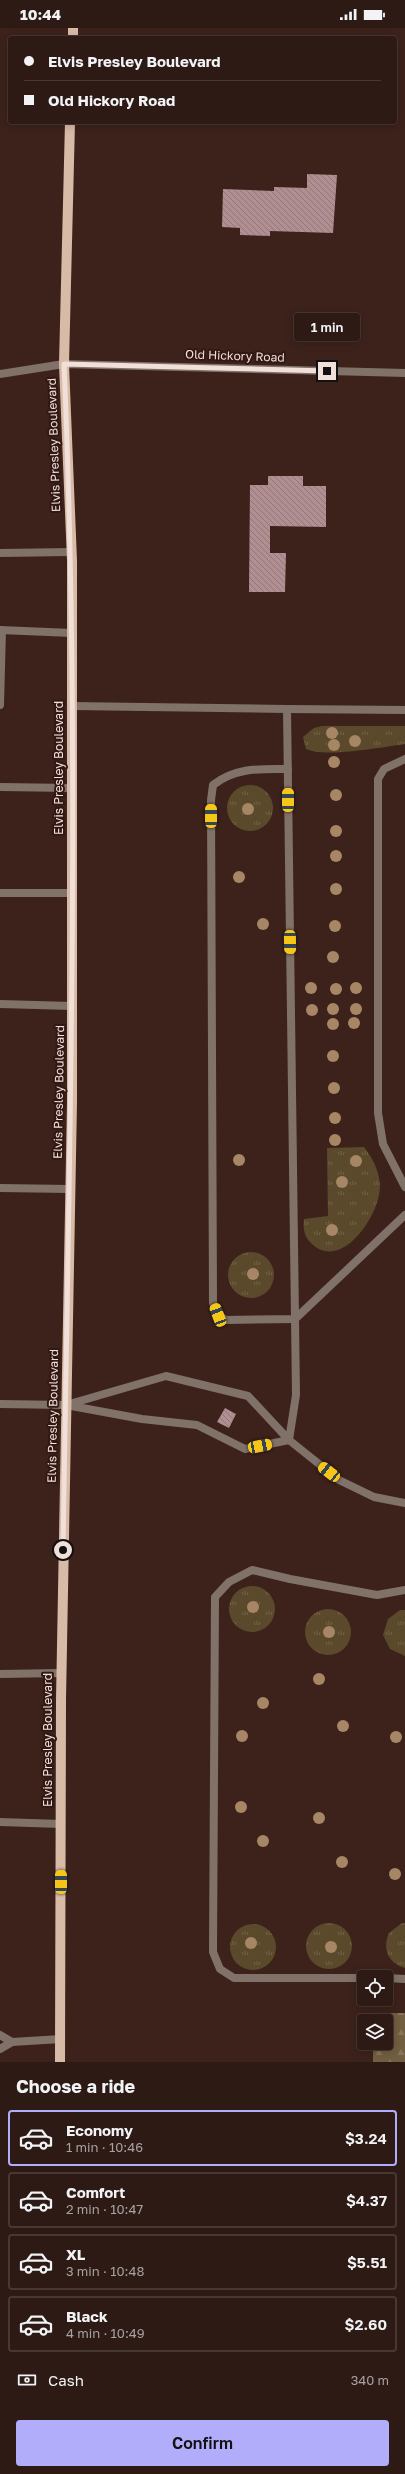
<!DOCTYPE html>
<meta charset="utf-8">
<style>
:root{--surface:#2d1a14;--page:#35231d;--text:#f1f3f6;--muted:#a7a1a0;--line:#483834;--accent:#b1adfa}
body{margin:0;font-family:"Golos Text",sans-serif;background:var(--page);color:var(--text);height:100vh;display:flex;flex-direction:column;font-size:15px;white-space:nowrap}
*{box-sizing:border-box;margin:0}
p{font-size:13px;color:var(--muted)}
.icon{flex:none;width:22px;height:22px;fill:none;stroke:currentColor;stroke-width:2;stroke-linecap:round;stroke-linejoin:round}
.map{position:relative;height:2034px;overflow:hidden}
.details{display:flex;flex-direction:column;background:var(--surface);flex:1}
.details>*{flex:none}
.top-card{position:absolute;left:8px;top:8px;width:389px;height:88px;border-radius:4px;box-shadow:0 2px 10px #0003,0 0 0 1px var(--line);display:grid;align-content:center;height:88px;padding:0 16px;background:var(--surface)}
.controls{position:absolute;left:357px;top:1942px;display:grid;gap:8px}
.controls a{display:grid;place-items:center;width:36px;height:36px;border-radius:4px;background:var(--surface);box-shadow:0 2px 10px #0003,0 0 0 1px var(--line);font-size:20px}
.end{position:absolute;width:18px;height:18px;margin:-9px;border:5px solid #f1dfda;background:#111;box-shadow:0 0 0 2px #111}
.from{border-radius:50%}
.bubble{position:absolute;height:28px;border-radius:4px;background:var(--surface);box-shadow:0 2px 10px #0003,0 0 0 1px var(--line);font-size:13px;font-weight:600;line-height:28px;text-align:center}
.car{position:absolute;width:12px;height:24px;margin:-12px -6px;border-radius:5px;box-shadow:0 0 3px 1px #0007;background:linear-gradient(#f5c518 24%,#345 0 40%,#f5c518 0 76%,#345 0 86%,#f5c518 0)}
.top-card b{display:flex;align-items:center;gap:14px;height:38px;font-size:15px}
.top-card b+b{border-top:1px solid var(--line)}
.top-card i{width:10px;height:10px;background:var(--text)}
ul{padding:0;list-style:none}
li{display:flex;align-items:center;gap:12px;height:56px;margin:0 8px 6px;padding:0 8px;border:2px solid var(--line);border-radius:4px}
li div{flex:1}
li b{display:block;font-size:15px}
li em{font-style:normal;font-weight:600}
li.on{border-color:var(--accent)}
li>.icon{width:36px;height:36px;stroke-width:1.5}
h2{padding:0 16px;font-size:18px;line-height:48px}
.pay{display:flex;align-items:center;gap:10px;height:44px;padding:0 16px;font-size:15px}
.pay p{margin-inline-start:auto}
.action{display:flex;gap:8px;margin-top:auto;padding:8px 16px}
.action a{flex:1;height:46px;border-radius:4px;background:var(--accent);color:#111;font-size:16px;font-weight:600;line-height:46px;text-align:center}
.status{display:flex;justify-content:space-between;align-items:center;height:28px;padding:0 20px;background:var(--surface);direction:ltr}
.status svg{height:11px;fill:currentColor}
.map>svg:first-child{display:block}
</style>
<div class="status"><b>10:44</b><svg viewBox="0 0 49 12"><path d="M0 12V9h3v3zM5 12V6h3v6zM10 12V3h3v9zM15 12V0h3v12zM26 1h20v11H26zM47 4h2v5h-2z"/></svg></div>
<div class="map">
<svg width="405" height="2034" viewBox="0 0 405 2034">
<defs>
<pattern id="grass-tufts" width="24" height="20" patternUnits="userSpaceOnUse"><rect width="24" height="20" fill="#5b492b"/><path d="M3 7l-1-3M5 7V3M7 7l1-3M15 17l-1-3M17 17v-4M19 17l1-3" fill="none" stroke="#736349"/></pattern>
<pattern id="forest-firs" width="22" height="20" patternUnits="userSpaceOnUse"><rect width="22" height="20" fill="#725e40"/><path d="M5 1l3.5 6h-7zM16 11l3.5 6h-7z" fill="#87755b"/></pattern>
<pattern id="building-back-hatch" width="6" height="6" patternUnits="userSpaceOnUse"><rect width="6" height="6" fill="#b18e91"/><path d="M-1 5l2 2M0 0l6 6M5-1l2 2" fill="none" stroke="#927879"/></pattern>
</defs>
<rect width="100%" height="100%" fill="#3c221b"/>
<!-- grass -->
<g fill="url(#grass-tufts)">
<path d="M 322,698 L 405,698 L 405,716 C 383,719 325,730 306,721 L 303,709 L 314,700 Z"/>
<circle cx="250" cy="780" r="23"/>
<path d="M 364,1119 C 374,1132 383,1150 379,1167 C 374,1194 340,1242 312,1216 C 304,1209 303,1201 304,1191 L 328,1188 L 327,1120 Z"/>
<circle cx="251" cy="1247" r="23"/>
<circle cx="252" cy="1581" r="23"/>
<circle cx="328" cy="1604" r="23"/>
<polygon points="400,1582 405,1582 405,1628 390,1621 383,1607 388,1591"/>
<path d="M 402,1895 L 405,1895 L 405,1940 C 388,1935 382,1921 389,1905 Z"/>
<circle cx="329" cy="1918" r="23"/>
<circle cx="253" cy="1919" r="23"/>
</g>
<!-- forest -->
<polygon fill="url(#forest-firs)" points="374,1985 405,1985 405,2034 373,2034 373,2015 386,2015 386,1993 374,1993"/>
<!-- building -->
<g fill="url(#building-back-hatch)">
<polygon points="307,146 337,147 333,205 270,203 270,208 240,207 240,200 222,199 223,161 274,163 274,159 307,160"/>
<polygon points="268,448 303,448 303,458 326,458 326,499 270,498 270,525 286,525 285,564 249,564 250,457 268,457"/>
<polygon points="225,1380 236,1386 229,1400 217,1394"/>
</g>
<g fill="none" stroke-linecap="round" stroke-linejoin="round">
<!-- service -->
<g stroke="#807268" stroke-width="8">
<polyline points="0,525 71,524"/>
<polyline points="0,602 72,605"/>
<polyline points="0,677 2,602"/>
<polyline points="72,678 287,681 296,1367 289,1412 339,1452 374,1469 405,1475"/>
<polyline points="287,681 405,682"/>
<polyline points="405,731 384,741 378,751 378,1085 383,1116 405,1159"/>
<path d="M 288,741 C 261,741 236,739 213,757 L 211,772 L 213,1275 L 218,1287 L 226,1292 L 295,1291 L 405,1187"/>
<polyline points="0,759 72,760"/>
<polyline points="0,865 72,865"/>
<polyline points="0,976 72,978"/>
<polyline points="0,1160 70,1161"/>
<polygon points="166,1348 248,1368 289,1412 245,1421 197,1397 142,1391 66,1377"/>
<polyline points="0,1646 62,1645"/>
<polyline points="0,1794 61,1796"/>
<polyline points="364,1950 234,1950 220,1941 213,1924 215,1569 229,1554 252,1542 290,1551 377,1567 405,1562"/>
<polyline points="386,1950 405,1951"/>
<polyline points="0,2007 12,2014"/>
<polyline points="0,2021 12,2014 61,2011"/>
</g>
<!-- minor -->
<g stroke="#807268" stroke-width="8">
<polyline points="0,346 64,336 405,345"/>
<polyline points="0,1376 66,1377"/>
</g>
<!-- primary -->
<g stroke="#d8bba7" stroke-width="10">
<polyline points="73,10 73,0"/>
<polyline points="60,2034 61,1672 72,1074 72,533 64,336 70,94"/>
</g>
</g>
<!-- trees -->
<g fill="#a68664">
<circle cx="332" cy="705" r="6"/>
<circle cx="355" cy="713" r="6"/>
<circle cx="334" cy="717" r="6"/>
<circle cx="334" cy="734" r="6"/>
<circle cx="336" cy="767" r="6"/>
<circle cx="248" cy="781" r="6"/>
<circle cx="336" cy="803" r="6"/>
<circle cx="336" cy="828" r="6"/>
<circle cx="239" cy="849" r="6"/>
<circle cx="336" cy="861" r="6"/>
<circle cx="263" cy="896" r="6"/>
<circle cx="335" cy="898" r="6"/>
<circle cx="333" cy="929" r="6"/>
<circle cx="311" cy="960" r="6"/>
<circle cx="356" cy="960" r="6"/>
<circle cx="336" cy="961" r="6"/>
<circle cx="333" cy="981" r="6"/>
<circle cx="356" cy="981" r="6"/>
<circle cx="312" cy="982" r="6"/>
<circle cx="354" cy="995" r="6"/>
<circle cx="333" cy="996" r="6"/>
<circle cx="333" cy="1028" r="6"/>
<circle cx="334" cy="1060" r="6"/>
<circle cx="335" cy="1090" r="6"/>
<circle cx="335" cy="1112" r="6"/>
<circle cx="239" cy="1132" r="6"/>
<circle cx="356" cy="1133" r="6"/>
<circle cx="342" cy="1154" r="6"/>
<circle cx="332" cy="1202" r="6"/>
<circle cx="253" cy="1246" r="6"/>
<circle cx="253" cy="1579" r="6"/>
<circle cx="329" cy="1604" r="6"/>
<circle cx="319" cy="1651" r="6"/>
<circle cx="263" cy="1675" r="6"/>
<circle cx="343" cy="1698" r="6"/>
<circle cx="242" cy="1708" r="6"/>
<circle cx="396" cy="1709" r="6"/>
<circle cx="241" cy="1779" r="6"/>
<circle cx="319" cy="1790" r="6"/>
<circle cx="263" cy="1813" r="6"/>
<circle cx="342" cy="1834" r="6"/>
<circle cx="395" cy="1846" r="6"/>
<circle cx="251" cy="1915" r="6"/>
<circle cx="331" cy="1919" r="6"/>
</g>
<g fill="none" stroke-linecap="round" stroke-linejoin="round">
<!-- route -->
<path stroke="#f1dfda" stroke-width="5" d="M 63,1522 C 69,1127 81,731 64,336 L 327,343"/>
</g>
<g text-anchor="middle" stroke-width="4" stroke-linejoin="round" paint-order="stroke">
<!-- street labels -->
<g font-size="12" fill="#f1dfda" stroke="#321812">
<text transform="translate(235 328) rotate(2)" y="4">Old Hickory Road</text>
<text transform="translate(54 417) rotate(-92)" y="4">Elvis Presley Boulevard</text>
<text transform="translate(59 740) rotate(-90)" y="4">Elvis Presley Boulevard</text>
<text transform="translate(59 1064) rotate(-89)" y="4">Elvis Presley Boulevard</text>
<text transform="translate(53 1388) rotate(-89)" y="4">Elvis Presley Boulevard</text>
<text transform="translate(48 1712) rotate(-90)" y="4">Elvis Presley Boulevard</text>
</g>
</g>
</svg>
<div class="controls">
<a><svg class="icon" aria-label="locate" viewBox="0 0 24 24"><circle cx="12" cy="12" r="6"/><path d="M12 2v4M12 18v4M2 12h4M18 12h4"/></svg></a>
<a><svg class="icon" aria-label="layers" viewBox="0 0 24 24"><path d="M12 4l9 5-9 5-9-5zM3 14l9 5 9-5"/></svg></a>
</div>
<i class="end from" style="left:63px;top:1522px"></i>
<i class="end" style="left:327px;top:343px"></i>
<div class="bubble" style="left:294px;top:285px;width:66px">1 min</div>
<i class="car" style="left:288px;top:772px;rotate:0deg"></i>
<i class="car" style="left:211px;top:788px;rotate:0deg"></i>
<i class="car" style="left:290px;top:914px;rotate:179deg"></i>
<i class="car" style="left:218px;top:1287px;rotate:339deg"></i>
<i class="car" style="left:260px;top:1418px;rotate:79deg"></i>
<i class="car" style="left:329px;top:1444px;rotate:308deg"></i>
<i class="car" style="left:61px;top:1854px;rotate:0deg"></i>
<div class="top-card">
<b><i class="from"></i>Elvis Presley Boulevard</b>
<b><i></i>Old Hickory Road</b>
</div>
</div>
<section class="details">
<h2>Choose a ride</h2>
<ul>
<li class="on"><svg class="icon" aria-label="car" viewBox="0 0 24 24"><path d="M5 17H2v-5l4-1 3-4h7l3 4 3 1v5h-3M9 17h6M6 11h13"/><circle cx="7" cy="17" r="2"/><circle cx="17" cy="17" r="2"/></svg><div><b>Economy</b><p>1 min · 10:46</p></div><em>$3.24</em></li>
<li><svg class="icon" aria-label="car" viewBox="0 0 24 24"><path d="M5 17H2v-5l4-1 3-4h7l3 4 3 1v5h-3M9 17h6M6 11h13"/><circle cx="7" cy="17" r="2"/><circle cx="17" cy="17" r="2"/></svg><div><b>Comfort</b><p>2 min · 10:47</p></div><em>$4.37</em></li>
<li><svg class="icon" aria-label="car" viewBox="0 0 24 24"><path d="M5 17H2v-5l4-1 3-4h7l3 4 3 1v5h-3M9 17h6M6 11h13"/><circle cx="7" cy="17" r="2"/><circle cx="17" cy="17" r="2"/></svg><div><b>XL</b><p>3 min · 10:48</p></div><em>$5.51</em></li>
<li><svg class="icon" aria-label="car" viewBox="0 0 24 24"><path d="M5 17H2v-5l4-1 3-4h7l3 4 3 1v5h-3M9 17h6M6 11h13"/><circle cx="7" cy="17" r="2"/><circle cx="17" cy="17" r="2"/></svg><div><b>Black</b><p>4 min · 10:49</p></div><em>$2.60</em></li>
</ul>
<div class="pay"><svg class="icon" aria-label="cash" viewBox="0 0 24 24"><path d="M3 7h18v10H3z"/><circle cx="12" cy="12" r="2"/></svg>Cash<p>340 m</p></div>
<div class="action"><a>Confirm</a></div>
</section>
